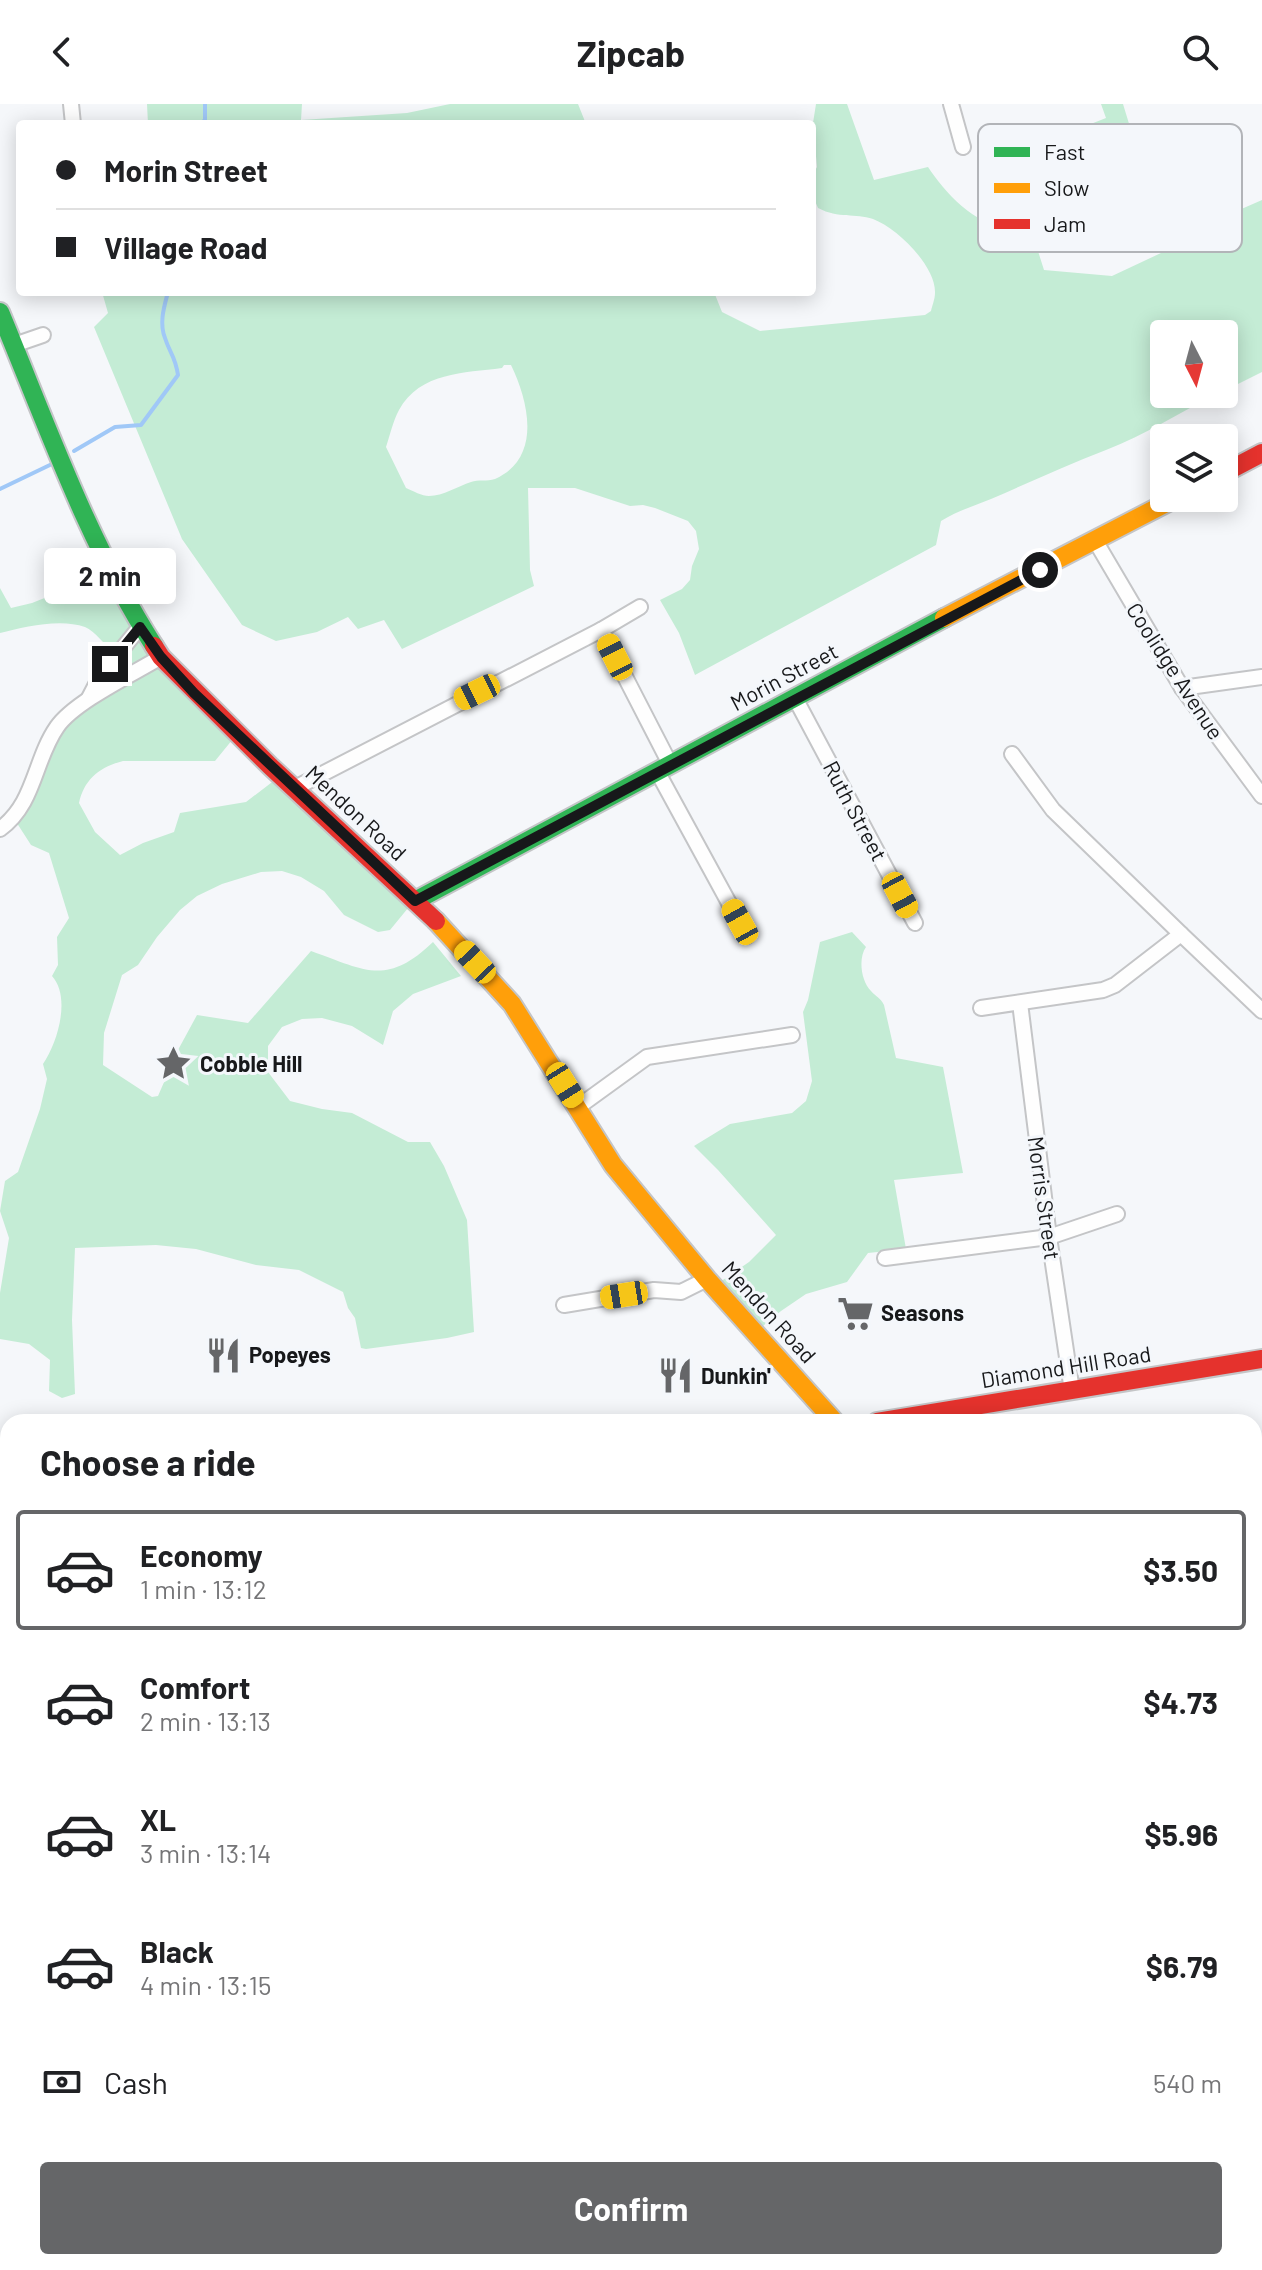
<!DOCTYPE html>
<meta charset="utf-8">
<style>
:root{--surface:#fff;--page:#f2f2f2;--text:#202124;--muted:#757577;--line:#e0e0e0;--accent:#656668}
body{margin:0;font-family:Barlow,sans-serif;background:var(--page);color:var(--text);height:100vh;display:flex;flex-direction:column;font-size:30px;white-space:nowrap}
*{box-sizing:border-box;margin:0}
p{font-size:26px;color:var(--muted)}
.icon{flex:none;width:44px;height:44px;fill:none;stroke:currentColor;stroke-width:2;stroke-linecap:round;stroke-linejoin:round}
.map{position:relative;flex:1;overflow:hidden}
.side{position:absolute;left:0px;top:1310px;width:1262px;height:856px;display:flex;flex-direction:column;background:var(--surface);border-radius:24px 24px 0 0;box-shadow:0 4px 20px #0003}
.side>*{flex:none}
.hud{position:absolute;left:16px;top:16px;width:800px;height:176px;border-radius:8px;box-shadow:0 4px 20px #0003;display:grid;align-content:center;height:176px;padding:0 40px;background:var(--surface)}
.needle{width:52px;rotate:174deg}
.buttons{position:absolute;left:1150px;top:216px;display:grid;gap:16px}
.buttons a{display:grid;place-items:center;width:88px;height:88px;border-radius:8px;background:var(--surface);box-shadow:0 4px 20px #0003;font-size:40px}
.end{position:absolute;width:36px;height:36px;margin:-18px;border:10px solid #17181a;background:#fff;box-shadow:0 0 0 4px #fff}
.from{border-radius:50%}
.bubble{position:absolute;height:56px;border-radius:8px;background:var(--surface);box-shadow:0 4px 20px #0003;font-size:26px;font-weight:700;line-height:56px;text-align:center}
.car{position:absolute;width:24px;height:48px;margin:-24px -12px;border-radius:10px;box-shadow:0 0 6px 2px #0007;background:linear-gradient(#f5c518 24%,#345 0 40%,#f5c518 0 76%,#345 0 86%,#f5c518 0)}
.hud b{display:flex;align-items:center;gap:28px;height:76px;font-size:30px}
.hud b+b{border-top:2px solid var(--line)}
.hud i{width:20px;height:20px;background:var(--text)}
ul{padding:0;list-style:none}
li{display:flex;align-items:center;gap:24px;height:120px;margin:0 16px 12px;padding:0 24px;border:4px solid transparent;border-radius:8px}
li div{flex:1}
li b{display:block;font-size:30px}
li em{font-style:normal;font-weight:700}
li.active{border-color:var(--accent)}
li>.icon{width:72px;height:72px;stroke-width:1.5}
h2{padding:0 40px;font-size:36px;line-height:96px}
.pay{display:flex;align-items:center;gap:20px;height:88px;padding:0 40px;font-size:30px}
.pay p{margin-inline-start:auto}
.cta{display:flex;gap:16px;margin-top:auto;padding:16px 40px}
.cta a{flex:1;height:92px;border-radius:8px;background:var(--accent);color:#fff;font-size:32px;font-weight:700;line-height:92px;text-align:center}
header{display:flex;justify-content:space-between;align-items:center;height:104px;padding:0 40px;background:var(--surface);font-size:36px;font-weight:700}
.map>svg:first-child{display:block}
</style>
<header><svg class="icon" aria-label="back" viewBox="0 0 24 24"><path d="M15 5l-7 7 7 7"/></svg>Zipcab<svg class="icon" aria-label="search" viewBox="0 0 24 24"><circle cx="10" cy="10" r="6"/><path d="M15 15l6 6"/></svg></header>
<div class="map">
<svg width="1262" height="2166" viewBox="0 0 1262 2166">
<rect width="100%" height="100%" fill="#f5f7fa"/>
<!-- green -->
<g fill="#c4ecd5" fill-rule="evenodd">
<polygon points="147,0 302,0 301,16 407,9 450,0 578,0 586,20 148,20"/>
<path d="M 816,0 L 847,0 L 874,76 L 928,63 C 946,90 981,130 1019,121 C 1028,118 1038,112 1048,109 C 1064,102 1083,90 1090,73 L 1076,34 L 1083,23 L 1106,14 L 1101,0 L 1123,0 L 1134,36 L 1130,58 L 1112,77 L 1078,97 L 1037,144 L 1044,166 L 1112,172 L 1161,149 L 1230,110 L 1262,96 L 1262,268 L 1224,287 L 1224,230 L 1164,230 L 1164,290 L 1217,290 C 1180,308 1145,331 1106,346 C 1067,361 1030,378 991,395 C 974,402 957,407 941,417 L 936,441 L 695,571 L 679,529 L 660,496 L 682,485 L 690,476 L 692,462 L 699,445 L 696,427 L 688,417 L 655,404 L 643,401 L 630,402 L 575,384 L 528,384 L 530,466 L 534,482 L 402,545 L 384,516 L 358,525 L 348,513 L 317,528 L 276,537 L 242,521 L 182,435 L 94,223 L 108,209 L 102,188 L 714,188 L 722,208 L 760,227 L 925,211 L 931,207 C 932,202 935,195 935,189 C 936,162 897,124 873,115 C 855,109 839,115 818,104 L 812,90 L 812,72 L 817,63 L 813,19 ZM 504,261 L 511,261 C 529,298 542,354 495,375 C 487,378 478,375 471,378 C 458,382 443,392 429,392 C 422,392 413,387 406,384 L 386,343 C 390,331 393,317 399,306 C 420,268 464,269 502,264 Z"/>
<path d="M 107,469 L 237,630 L 215,657 L 123,657 C 99,663 84,676 79,699 L 95,728 L 120,751 L 143,739 L 174,728 L 180,709 L 246,698 L 280,672 L 413,798 L 390,826 L 378,828 L 344,811 L 324,787 L 301,773 L 282,767 L 261,768 L 222,780 L 197,792 L 180,806 L 157,833 L 138,861 L 122,871 L 104,929 L 103,961 L 152,993 L 158,992 L 178,946 L 197,911 L 248,919 L 311,847 C 365,866 386,883 433,838 L 461,872 L 413,890 L 393,907 L 383,941 L 352,922 L 322,914 L 302,915 L 282,923 L 268,942 L 268,968 L 290,997 L 322,1005 L 352,1009 L 408,1038 L 430,1038 L 444,1062 L 467,1116 L 474,1228 L 447,1234 L 366,1245 L 361,1244 L 355,1214 L 348,1204 L 343,1188 L 299,1166 L 256,1161 L 196,1145 L 156,1141 L 75,1144 L 72,1216 L 75,1290 L 62,1294 L 49,1287 L 50,1256 L 29,1240 L 0,1235 L 0,1189 L 9,1134 L 0,1107 L 5,1077 L 18,1068 L 40,1005 L 47,975 L 43,960 C 58,938 71,893 52,872 L 58,861 L 57,833 L 69,814 L 49,749 L 31,741 L 13,713 L 69,611 L 114,550 C 105,541 95,527 85,523 C 60,514 24,523 0,529 L 0,484 L 11,504 L 32,499 Z"/>
<path d="M 852,828 L 866,843 C 858,854 861,877 871,887 C 876,893 880,893 884,901 L 896,954 L 943,963 L 963,1069 L 894,1076 L 906,1145 L 868,1149 L 847,1178 L 806,1190 L 781,1207 L 757,1227 L 720,1178 L 749,1158 L 776,1131 L 718,1066 L 694,1042 L 730,1020 L 792,1009 L 806,997 L 812,977 L 803,908 L 808,896 L 820,838 Z"/>
<polygon points="0,1767 8,1771 8,1807 0,1809"/>
<polygon points="0,1834 8,1834 8,2158 1087,2158 1105,2166 0,2166"/>
</g>
<g fill="none" stroke-linecap="round" stroke-linejoin="round">
<!-- stream -->
<g stroke="#a0c8f7" stroke-width="4">
<polyline points="200,20 205,16 205,0"/>
<path d="M 74,347 L 115,323 L 141,321 L 178,271 C 175,251 170,250 165,234 C 159,219 164,203 168,188"/>
<polyline points="0,385 52,360"/>
</g>
<defs>
<g id="street">
<polyline points="71,0 73,20"/>
<polyline points="951,0 963,43"/>
<polyline points="14,241 43,231"/>
<polyline points="1096,438 1182,584 1262,692"/>
<polyline points="601,526 670,660"/>
<polyline points="1182,584 1262,573"/>
<polyline points="89,594 101,571 140,523"/>
<polyline points="795,594 915,819"/>
<polyline points="1012,650 1053,706 1181,830"/>
<polyline points="657,667 747,832"/>
<polyline points="295,684 601,526 640,503"/>
<path d="M 0,725 C 35,700 34,656 57,623 C 74,598 133,570 161,553"/>
<polyline points="1020,899 1049,1133 1072,1287"/>
<polyline points="981,904 1103,886 1115,881 1181,830 1262,907"/>
<polyline points="578,1003 647,953 792,931"/>
<polyline points="885,1154 1049,1133 1117,1110"/>
<polyline points="564,1201 654,1186 681,1188 707,1175"/>
<polyline points="1254,1427 1262,1426"/>
<polyline points="1254,1583 1262,1580"/>
</g>
<g id="fast">
<path d="M 0,208 C 47,321 88,439 154,542"/>
<polyline points="415,797 944,514"/>
<polyline points="0,1374 8,1375"/>
</g>
<g id="slow">
<polyline points="944,514 1176,394"/>
<polyline points="436,817 512,900 613,1061 707,1175 835,1318"/>
</g>
<g id="jam">
<polyline points="1224,369 1262,349"/>
<polyline points="154,542 161,553 270,662 436,817"/>
<polyline points="877,1318 1262,1255"/>
<polyline points="1254,1733 1262,1747"/>
</g>
</defs>
<!-- street casing -->
<use href="#street" stroke="#c4c5c7" stroke-width="18"/>
<!-- fast casing -->
<use href="#fast" stroke="#c4c5c7" stroke-width="22"/>
<!-- slow casing -->
<use href="#slow" stroke="#c4c5c7" stroke-width="22"/>
<!-- jam casing -->
<use href="#jam" stroke="#c4c5c7" stroke-width="22"/>
<!-- street -->
<use href="#street" stroke="#fefefe" stroke-width="14"/>
<!-- fast -->
<use href="#fast" stroke="#30b455" stroke-width="18"/>
<!-- slow -->
<use href="#slow" stroke="#ff9f0a" stroke-width="18"/>
<!-- jam -->
<use href="#jam" stroke="#e5322d" stroke-width="18"/>
</g>
<g fill="none" stroke-linecap="round" stroke-linejoin="round">
<!-- route -->
<polyline stroke="#17181a" stroke-width="10" points="110,560 140,523 161,553 194,589 415,797 1040,466"/>
</g>
<!-- icons -->
<defs>
<symbol id="sight-bare" viewBox="-9 -9 18 18"><path d="M0-6L1.8-2.2L6-1.7L2.9 1.2L3.7 5.4L0 3.3L-3.7 5.4L-2.9 1.2L-6-1.7L-1.8-2.2Z" fill="#656668" stroke="#f4f7fb" stroke-width="2.5" paint-order="stroke"/></symbol>
<symbol id="supermarket-bare" viewBox="-9 -9 18 18"><path d="M-6-5.5h2.5l.6 2H6L4.5 2H-2.5L-4.4-4H-6ZM-1.5 3.2a1.3 1.3 0 1 0 .1 0ZM3 3.2a1.3 1.3 0 1 0 .1 0Z" fill="#656668" stroke="#f4f7fb" stroke-width="2.5" paint-order="stroke"/></symbol>
<symbol id="restaurant-bare" viewBox="-9 -9 18 18"><path d="M-5-6h1v4h1v-4h1v4h1v-4h1v5L-1.5 .5V6h-2V.5L-5-1ZM5-6V6H3V1.5H1.5Q1.5-4 5-6Z" fill="#656668" stroke="#f4f7fb" stroke-width="2.5" paint-order="stroke"/></symbol>
</defs>
<g fill-rule="evenodd">
<use href="#sight-bare" x="148" y="934" width="51" height="51"/>
<use href="#supermarket-bare" x="830" y="1184" width="51" height="51"/>
<use href="#restaurant-bare" x="198" y="1226" width="51" height="51"/>
<use href="#restaurant-bare" x="650" y="1246" width="51" height="51"/>
</g>
<g text-anchor="middle" stroke-width="6" stroke-linejoin="round" paint-order="stroke">
<!-- street labels -->
<g font-size="22" fill="#17181a" stroke="#f4f7fb">
<text transform="translate(1175 567) rotate(57)" y="8">Coolidge Avenue</text>
<text transform="translate(784 573) rotate(-28)" y="8">Morin Street</text>
<text transform="translate(855 707) rotate(62)" y="8">Ruth Street</text>
<text transform="translate(356 709) rotate(43)" y="8">Mendon Road</text>
<text transform="translate(1044 1094) rotate(82)" y="8">Morris Street</text>
<text transform="translate(769 1208) rotate(48)" y="8">Mendon Road</text>
<text transform="translate(1066 1263) rotate(-9)" y="8">Diamond Hill Road</text>
</g>
<!-- poi labels -->
<g font-size="22" font-weight="bold" fill="#17181a" stroke="#f4f7fb" text-anchor="start">
<text x="200" y="968">Cobble Hill</text>
<text x="881" y="1217">Seasons</text>
<text x="249" y="1259">Popeyes</text>
<text x="701" y="1280">Dunkin'</text>
</g>
</g>
<!-- legend -->
<rect x="978" y="20" width="264" height="128" rx="12" fill="#f4f7fb" stroke="#b2b4b8" stroke-width="2"/>
<rect x="994" y="43" width="36" height="10" fill="#30b455"/>
<rect x="994" y="79" width="36" height="10" fill="#ff9f0a"/>
<rect x="994" y="115" width="36" height="10" fill="#e5322d"/>
<g font-size="22" fill="#17181a">
<text x="1044" y="56">Fast</text>
<text x="1044" y="92">Slow</text>
<text x="1044" y="128">Jam</text>
</g>
</svg>
<div class="buttons">
<a><svg class="needle" viewBox="-14 -14 28 28"><path d="M0-13l5 13h-10z" fill="#e53935"/><path d="M0 13l5-13h-10z" fill="#757577"/></svg></a>
<a><svg class="icon" aria-label="layers" viewBox="0 0 24 24"><path d="M12 4l9 5-9 5-9-5zM3 14l9 5 9-5"/></svg></a>
</div>
<i class="end from" style="left:1040px;top:466px"></i>
<i class="end" style="left:110px;top:560px"></i>
<div class="bubble" style="left:44px;top:444px;width:132px">2 min</div>
<i class="car" style="left:615px;top:553px;rotate:333deg"></i>
<i class="car" style="left:477px;top:588px;rotate:244deg"></i>
<i class="car" style="left:900px;top:791px;rotate:152deg"></i>
<i class="car" style="left:740px;top:818px;rotate:331deg"></i>
<i class="car" style="left:475px;top:858px;rotate:317deg"></i>
<i class="car" style="left:565px;top:981px;rotate:148deg"></i>
<i class="car" style="left:624px;top:1191px;rotate:261deg"></i>
<div class="hud">
<b><i class="from"></i>Morin Street</b>
<b><i></i>Village Road</b>
</div>
<section class="side">
<h2>Choose a ride</h2>
<ul>
<li class="active"><svg class="icon" aria-label="car" viewBox="0 0 24 24"><path d="M5 17H2v-5l4-1 3-4h7l3 4 3 1v5h-3M9 17h6M6 11h13"/><circle cx="7" cy="17" r="2"/><circle cx="17" cy="17" r="2"/></svg><div><b>Economy</b><p>1 min · 13:12</p></div><em>$3.50</em></li>
<li><svg class="icon" aria-label="car" viewBox="0 0 24 24"><path d="M5 17H2v-5l4-1 3-4h7l3 4 3 1v5h-3M9 17h6M6 11h13"/><circle cx="7" cy="17" r="2"/><circle cx="17" cy="17" r="2"/></svg><div><b>Comfort</b><p>2 min · 13:13</p></div><em>$4.73</em></li>
<li><svg class="icon" aria-label="car" viewBox="0 0 24 24"><path d="M5 17H2v-5l4-1 3-4h7l3 4 3 1v5h-3M9 17h6M6 11h13"/><circle cx="7" cy="17" r="2"/><circle cx="17" cy="17" r="2"/></svg><div><b>XL</b><p>3 min · 13:14</p></div><em>$5.96</em></li>
<li><svg class="icon" aria-label="car" viewBox="0 0 24 24"><path d="M5 17H2v-5l4-1 3-4h7l3 4 3 1v5h-3M9 17h6M6 11h13"/><circle cx="7" cy="17" r="2"/><circle cx="17" cy="17" r="2"/></svg><div><b>Black</b><p>4 min · 13:15</p></div><em>$6.79</em></li>
</ul>
<div class="pay"><svg class="icon" aria-label="cash" viewBox="0 0 24 24"><path d="M3 7h18v10H3z"/><circle cx="12" cy="12" r="2"/></svg>Cash<p>540 m</p></div>
<div class="cta"><a>Confirm</a></div>
</section>
</div>
